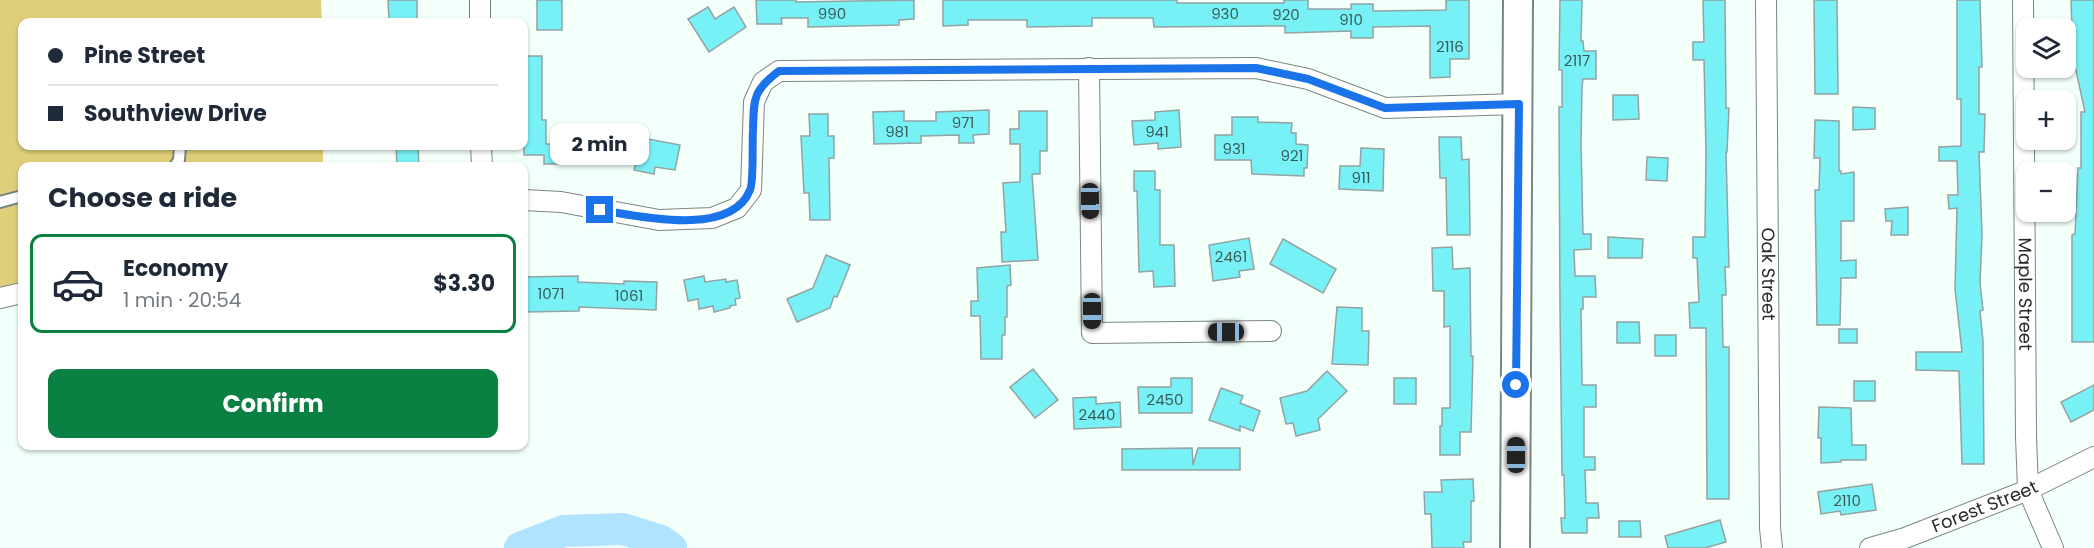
<!DOCTYPE html>
<meta charset="utf-8">
<style>
:root{--surface:#fff;--page:#f6f6f7;--text:#1f2937;--muted:#747a83;--line:#e0e1e3;--accent:#0b8043}
body{margin:0;font-family:Poppins,sans-serif;background:var(--page);color:var(--text);height:100vh;display:flex;flex-direction:column;font-size:22px;white-space:nowrap}
*{box-sizing:border-box;margin:0}
p{font-size:20px;color:var(--muted)}
.icon{flex:none;width:33px;height:33px;fill:none;stroke:currentColor;stroke-width:2;stroke-linecap:round;stroke-linejoin:round}
.map{position:relative;flex:1;overflow:hidden}
.side{position:absolute;left:18px;top:162px;width:510px;height:288px;display:flex;flex-direction:column;background:var(--surface);border-radius:12px;box-shadow:0 2px 4px #0004}
.side>*{flex:none}
.guide{position:absolute;left:18px;top:18px;width:510px;height:132px;border-radius:12px;box-shadow:0 2px 4px #0004;display:grid;align-content:center;height:132px;padding:0 30px;background:var(--surface)}
.tools{position:absolute;left:2016px;top:18px;display:grid;gap:12px}
.tools a{display:grid;place-items:center;width:60px;height:60px;border-radius:12px;background:var(--surface);box-shadow:0 2px 4px #0004;font-size:30px}
.end{position:absolute;width:27px;height:27px;margin:-14px;border:8px solid #1a73e8;background:#fff;box-shadow:0 0 0 3px #fff}
.from{border-radius:50%}
.bubble{position:absolute;height:42px;border-radius:12px;background:var(--surface);box-shadow:0 2px 4px #0004;font-size:20px;font-weight:700;line-height:42px;text-align:center}
.car{position:absolute;width:18px;height:36px;margin:-18px -9px;border-radius:8px;box-shadow:0 0 4px 2px #0007;background:linear-gradient(#222 24%,#8ab4d8 0 40%,#222 0 76%,#8ab4d8 0 86%,#222 0)}
.guide b{display:flex;align-items:center;gap:21px;height:57px;font-size:22px}
.guide b+b{border-top:2px solid var(--line)}
.guide i{width:15px;height:15px;background:var(--text)}
ul{padding:0;list-style:none}
li{display:flex;align-items:center;gap:18px;height:99px;margin:0 12px 9px;padding:0 18px;border:3px solid transparent;border-radius:12px}
li div{flex:1}
li b{display:block;font-size:22px}
li em{font-style:normal;font-weight:700}
li.on{border-color:var(--accent)}
li>.icon{width:54px;height:54px;stroke-width:1.5}
h2{padding:0 30px;font-size:27px;line-height:72px}
.cta{display:flex;gap:12px;margin-top:auto;padding:12px 30px}
.cta a{flex:1;height:69px;border-radius:12px;background:var(--accent);color:#fff;font-size:24px;font-weight:700;line-height:69px;text-align:center}
.map>svg:first-child{display:block}
</style>
<div class="map">
<svg width="2094" height="548" viewBox="0 0 2094 548">
<rect width="100%" height="100%" fill="#f3fff9"/>
<!-- green -->
<polygon fill="#e0cf7a" points="0,0 321,0 322,22 22,22 22,146 323,146 323,166 22,166 22,293 0,298"/>
<g fill="none" stroke-linecap="round" stroke-linejoin="round">
<!-- river -->
<polyline stroke="#afe3ff" stroke-width="32" points="520,548 564,531 623,529 661,541 671,548"/>
</g>
<!-- building -->
<g fill="#77f1f6" stroke="#93a3a3" stroke-width="1.5">
<polygon points="388,0 417,0 417,19 403,21 389,20"/>
<rect x="537" y="0" width="25" height="30"/>
<polygon points="756,0 796,0 796,2 914,0 914,19 899,20 899,25 808,27 808,18 781,18 782,24 757,24"/>
<polygon points="943,0 1177,0 1177,3 1284,3 1284,0 1308,0 1308,9 1351,9 1351,4 1373,4 1373,11 1446,10 1446,0 1469,0 1469,59 1450,59 1450,77 1430,78 1430,26 1373,27 1373,38 1351,38 1351,31 1285,33 1285,26 1154,27 1153,18 1092,18 1092,26 1027,27 1027,20 968,20 968,25 943,26"/>
<polygon points="1560,0 1582,0 1581,41 1583,41 1584,51 1596,51 1596,79 1583,79 1582,86 1581,143 1583,234 1591,234 1591,249 1574,250 1575,276 1595,276 1596,297 1583,297 1583,309 1581,309 1582,385 1596,385 1596,407 1584,407 1584,457 1595,457 1595,470 1585,470 1586,503 1598,503 1599,518 1587,518 1587,533 1562,533 1561,518 1565,518 1564,475 1562,475 1560,309 1559,107 1562,107 1562,70 1559,70"/>
<polygon points="1703,0 1725,0 1726,108 1729,108 1727,152 1726,152 1729,267 1725,267 1726,295 1722,295 1723,347 1729,347 1729,499 1707,499 1706,328 1690,328 1689,303 1699,302 1697,258 1693,258 1693,237 1705,237 1706,152 1704,60 1693,60 1693,42 1704,42"/>
<polygon points="1814,0 1837,0 1838,94 1815,94"/>
<polygon points="1957,0 1980,0 1982,67 1979,67 1979,114 1985,114 1984,152 1979,152 1982,234 1980,283 1983,310 1980,311 1983,341 1984,464 1962,464 1959,371 1916,370 1916,352 1962,352 1955,289 1957,208 1949,209 1948,195 1958,195 1957,161 1939,161 1939,147 1961,146 1961,99 1957,99"/>
<polygon points="2071,0 2094,0 2094,342 2072,342 2072,235 2075,234 2078,168 2081,168 2081,112 2085,112 2073,57"/>
<polygon points="708,7 715,19 734,7 746,27 709,52 688,19"/>
<polygon points="524,56 542,56 542,120 546,120 546,144 561,144 562,164 544,164 544,155 524,155"/>
<polygon points="1613,95 1638,95 1639,119 1613,120"/>
<polygon points="1853,107 1875,108 1875,129 1853,130"/>
<polygon points="989,110 989,134 973,135 974,143 959,143 959,135 921,136 921,143 874,144 873,112 904,111 904,121 936,121 936,112"/>
<polygon points="1179,110 1181,147 1158,149 1158,143 1134,145 1132,121 1155,120 1155,112"/>
<polygon points="1019,111 1047,111 1047,151 1040,151 1040,174 1032,174 1038,260 1002,262 1001,232 1006,232 1003,183 1020,182 1020,144 1010,144 1010,129 1019,129"/>
<polygon points="809,114 828,114 828,136 834,136 834,158 829,158 830,220 810,220 809,193 804,193 801,136 810,136"/>
<polygon points="1232,117 1258,117 1258,122 1292,123 1291,133 1296,133 1296,144 1308,145 1307,168 1304,168 1304,176 1252,174 1251,160 1215,160 1215,135 1232,135"/>
<polygon points="1815,120 1839,121 1839,171 1841,171 1841,174 1854,172 1854,221 1841,221 1841,261 1856,260 1856,278 1841,278 1840,325 1817,325 1815,190 1819,190 1820,158 1814,158"/>
<polygon points="1439,137 1461,137 1462,160 1469,159 1470,235 1447,235 1446,178 1440,178"/>
<polygon points="643,138 680,145 675,170 655,167 654,174 634,170 638,151 641,152"/>
<polygon points="396,146 418,146 419,166 397,166"/>
<polygon points="1361,148 1384,149 1383,191 1339,189 1340,166 1360,166"/>
<polygon points="1647,157 1668,158 1667,181 1646,180"/>
<polygon points="1134,171 1155,171 1155,190 1160,190 1160,245 1174,245 1175,286 1154,287 1153,271 1139,272 1137,191 1134,191"/>
<polygon points="1908,207 1908,235 1891,235 1892,221 1886,221 1885,209"/>
<polygon points="1608,237 1643,239 1642,258 1608,258"/>
<polygon points="1249,238 1254,269 1239,271 1240,277 1213,281 1209,245"/>
<polygon points="1283,239 1336,269 1323,293 1270,264"/>
<polygon points="1452,247 1453,269 1470,268 1471,356 1473,356 1471,432 1460,432 1460,455 1440,455 1440,426 1442,426 1442,408 1450,408 1450,326 1444,327 1444,291 1433,291 1432,248"/>
<polygon points="826,255 850,265 837,297 834,296 830,308 797,322 787,299 813,288"/>
<polygon points="1010,265 1011,285 1007,286 1007,317 1005,317 1005,335 1002,335 1002,359 981,359 980,316 971,316 971,301 978,301 977,268"/>
<polygon points="578,276 578,282 624,284 624,281 657,282 656,310 579,307 579,311 524,312 524,277"/>
<polygon points="704,276 705,282 726,279 726,282 737,280 740,298 735,299 736,305 730,306 730,308 714,312 713,306 699,309 698,299 688,301 684,280"/>
<polygon points="1337,307 1362,308 1362,331 1369,331 1368,365 1332,364"/>
<polygon points="1617,322 1639,322 1640,343 1617,343"/>
<rect x="1839" y="329" width="18" height="14"/>
<rect x="1655" y="335" width="21" height="21"/>
<polygon points="1033,369 1058,400 1035,418 1010,387"/>
<polygon points="1327,371 1347,391 1318,419 1320,430 1296,436 1293,423 1286,424 1280,398 1307,391"/>
<polygon points="1171,378 1192,378 1192,413 1139,413 1138,387 1171,387"/>
<rect x="1394" y="378" width="22" height="26"/>
<rect x="1854" y="381" width="21" height="20"/>
<polygon points="2094,385 2094,410 2071,422 2061,402"/>
<polygon points="1221,388 1243,396 1240,403 1260,411 1253,431 1240,426 1240,431 1209,420"/>
<polygon points="1096,397 1096,404 1120,402 1121,427 1074,429 1073,398"/>
<polygon points="1819,407 1851,408 1852,445 1866,445 1866,460 1841,460 1841,462 1821,463 1821,438 1818,438"/>
<polygon points="1192,448 1193,465 1198,448 1240,448 1240,470 1122,470 1122,449"/>
<polygon points="1473,479 1474,501 1471,501 1471,542 1463,542 1464,548 1432,548 1431,514 1425,514 1424,492 1442,492 1441,480"/>
<polygon points="1872,484 1876,510 1841,515 1840,511 1821,514 1818,492"/>
<polygon points="1720,520 1726,542 1705,548 1668,548 1665,536"/>
<polygon points="1619,521 1640,521 1641,537 1619,537"/>
</g>
<g fill="none" stroke-linecap="round" stroke-linejoin="round">
<defs>
<g id="lane">
<polyline points="175,166 179,160 180,146"/>
<polyline points="0,202 22,196"/>
</g>
<g id="street">
<polyline points="480,0 480,22"/>
<path id="s1" d="M 1766,0 L 1770,528 L 1772,548"/>
<path id="s2" d="M 2023,0 L 2026,436 L 2028,490 L 2053,548"/>
<polyline points="1089,68 1092,333 1271,331"/>
<polyline points="481,146 482,166"/>
<polyline points="524,200 561,202 659,220 712,218 737,208 751,190 754,102 763,82 779,71 1256,68 1308,79 1385,108 1519,104"/>
<polyline points="0,298 22,293"/>
<path id="s3" d="M 1870,548 L 1905,538 L 2028,490 L 2094,457"/>
</g>
<polyline id="secondary" points="1515,548 1518,0"/>
</defs>
<!-- lane casing -->
<use href="#lane" stroke="#7a8781" stroke-width="14"/>
<!-- street casing -->
<use href="#street" stroke="#7a8781" stroke-width="22"/>
<!-- secondary casing -->
<use href="#secondary" stroke="#7a8781" stroke-width="32"/>
<!-- lane -->
<use href="#lane" stroke="#fff" stroke-width="10"/>
<!-- street -->
<use href="#street" stroke="#fff" stroke-width="20"/>
<!-- secondary -->
<use href="#secondary" stroke="#fff" stroke-width="28"/>
</g>
<g fill="none" stroke-linecap="round" stroke-linejoin="round">
<!-- route -->
<path stroke="#1a73e8" stroke-width="8" d="M 600,210 C 638,216 731,238 750,190 C 754,183 752,142 753,130 C 754,100 752,91 779,71 L 1256,68 L 1308,79 L 1385,108 L 1519,104 L 1516,385"/>
</g>
<g text-anchor="middle" stroke-width="4.5" stroke-linejoin="round" paint-order="stroke">
<!-- number labels -->
<g font-size="15" fill="#3a5d5c">
<text x="832" y="19">990</text>
<text x="1225" y="19">930</text>
<text x="1286" y="20">920</text>
<text x="1351" y="25">910</text>
<text x="1450" y="52">2116</text>
<text x="1577" y="66">2117</text>
<text x="963" y="128">971</text>
<text x="897" y="137">981</text>
<text x="1157" y="137">941</text>
<text x="1234" y="154">931</text>
<text x="1292" y="161">921</text>
<text x="1361" y="183">911</text>
<text x="1231" y="262">2461</text>
<text x="551" y="299">1071</text>
<text x="629" y="301">1061</text>
<text x="1165" y="405">2450</text>
<text x="1097" y="420">2440</text>
<text x="1847" y="506">2110</text>
</g>
<!-- street labels -->
<g font-size="18" fill="#262c29" stroke="#fff">
<text dy="6" stroke="none"><textPath href="#s1" startOffset="274">Oak Street</textPath></text>
<text dy="6" stroke="none"><textPath href="#s2" startOffset="294">Maple Street</textPath></text>
<text dy="6" stroke="none"><textPath href="#s3" startOffset="122">Forest Street</textPath></text>
</g>
</g>
</svg>
<div class="tools">
<a><svg class="icon" aria-label="layers" viewBox="0 0 24 24"><path d="M12 4l9 5-9 5-9-5zM3 14l9 5 9-5"/></svg></a>
<a>+</a>
<a>−</a>
</div>
<i class="end from" style="left:1516px;top:385px"></i>
<i class="end" style="left:600px;top:210px"></i>
<div class="bubble" style="left:550px;top:123px;width:99px">2 min</div>
<i class="car" style="left:1090px;top:201px;rotate:179deg"></i>
<i class="car" style="left:1092px;top:311px;rotate:180deg"></i>
<i class="car" style="left:1226px;top:332px;rotate:270deg"></i>
<i class="car" style="left:1516px;top:455px;rotate:0deg"></i>
<div class="guide">
<b><i class="from"></i>Pine Street</b>
<b><i></i>Southview Drive</b>
</div>
<section class="side">
<h2>Choose a ride</h2>
<ul>
<li class="on"><svg class="icon" aria-label="car" viewBox="0 0 24 24"><path d="M5 17H2v-5l4-1 3-4h7l3 4 3 1v5h-3M9 17h6M6 11h13"/><circle cx="7" cy="17" r="2"/><circle cx="17" cy="17" r="2"/></svg><div><b>Economy</b><p>1 min · 20:54</p></div><em>$3.30</em></li>
</ul>
<div class="cta"><a>Confirm</a></div>
</section>
</div>
